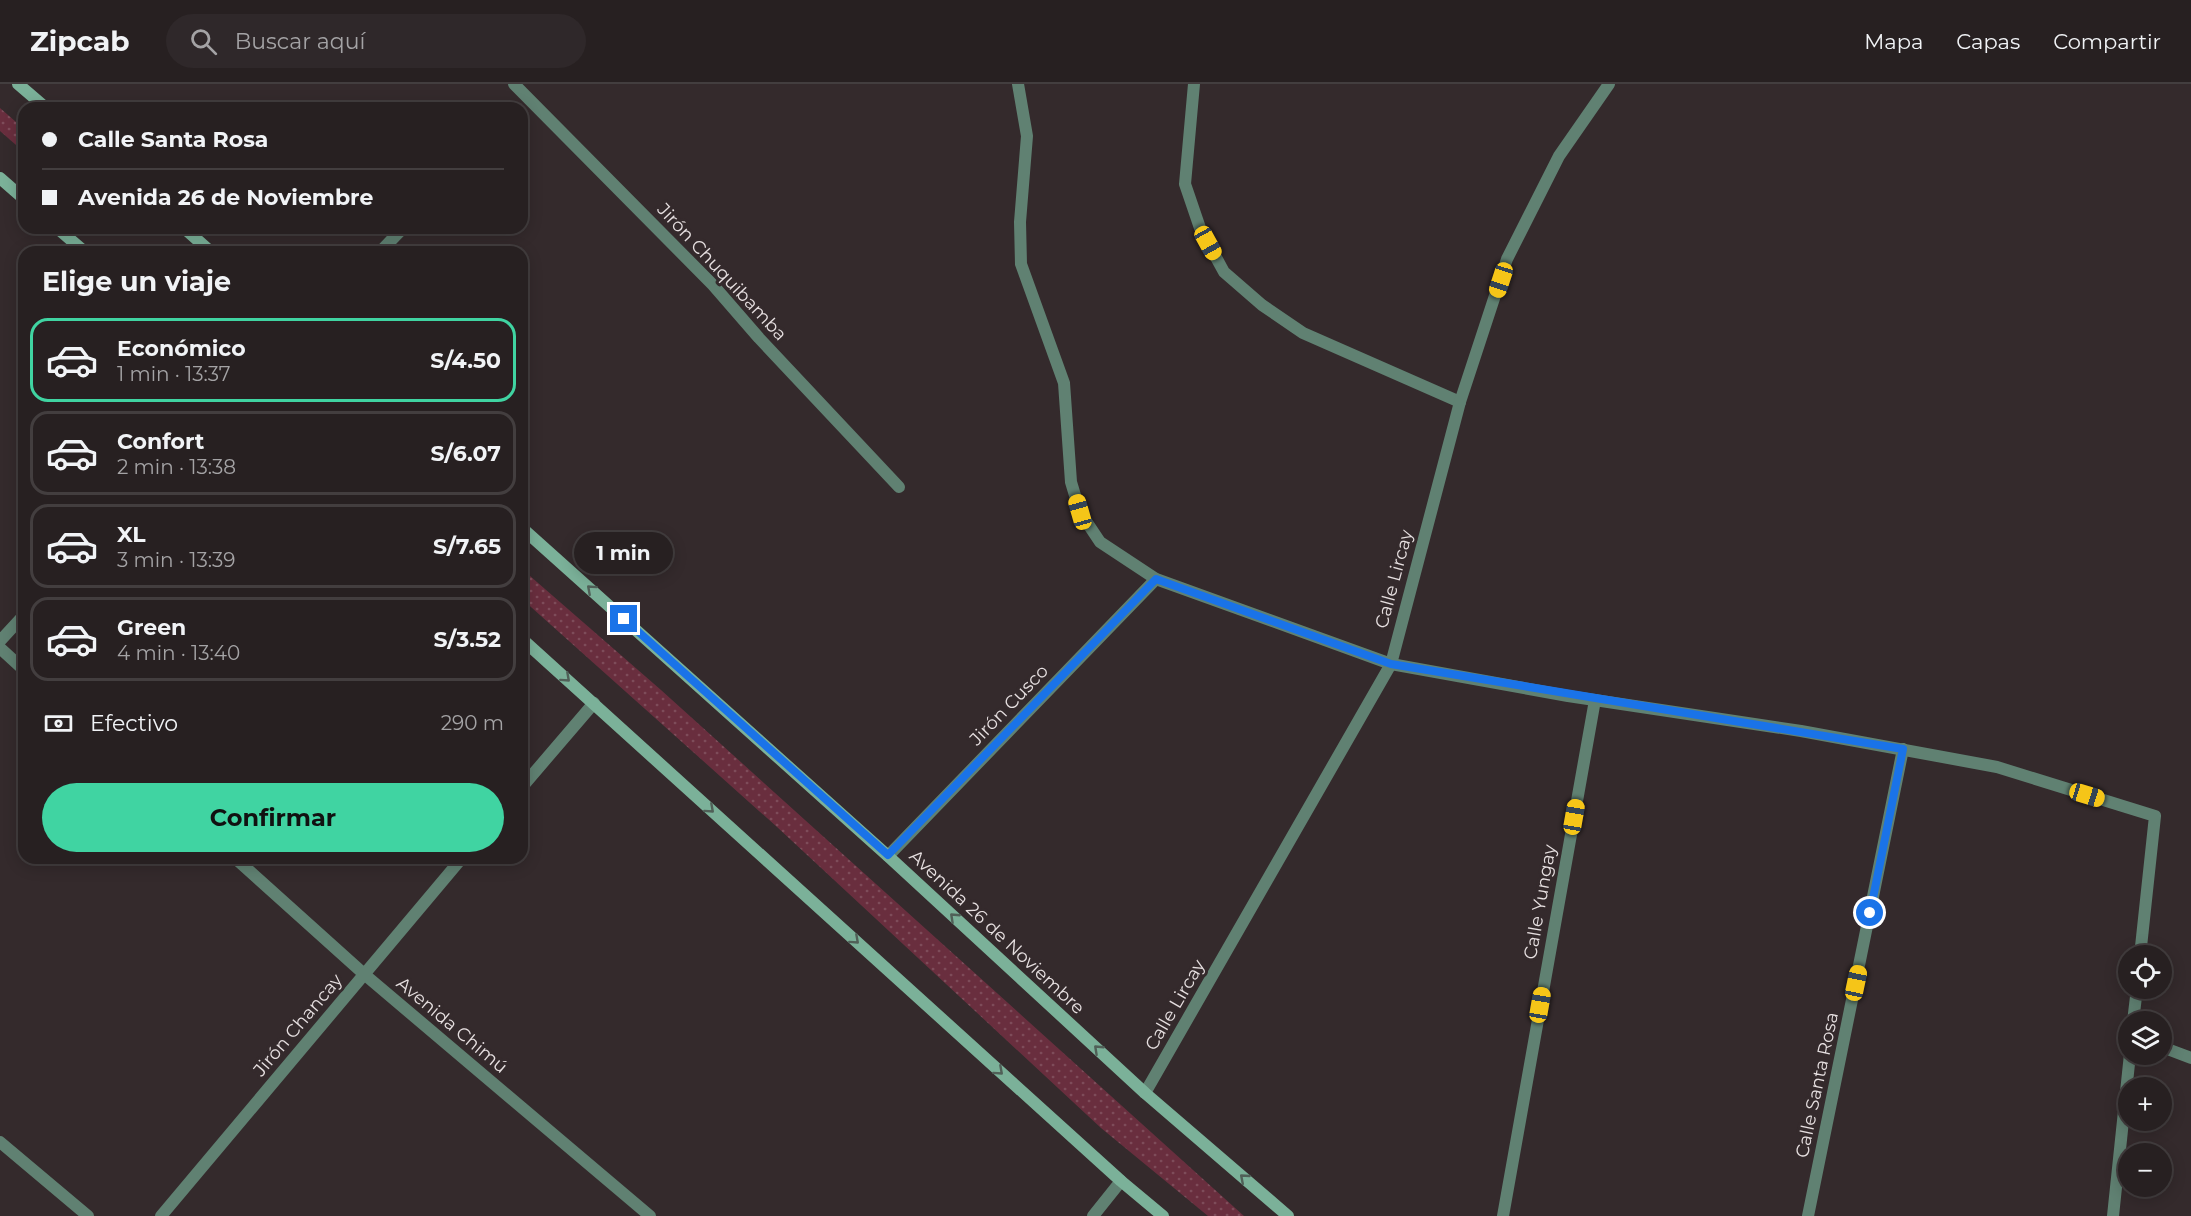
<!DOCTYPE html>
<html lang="es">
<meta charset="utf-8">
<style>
:root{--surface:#272021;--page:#2f282a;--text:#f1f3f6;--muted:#a4a3a5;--line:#433e3f;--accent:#40d4a2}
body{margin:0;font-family:Montserrat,sans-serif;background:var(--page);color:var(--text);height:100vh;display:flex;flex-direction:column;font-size:22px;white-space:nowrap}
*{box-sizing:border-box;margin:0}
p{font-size:20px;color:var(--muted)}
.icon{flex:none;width:33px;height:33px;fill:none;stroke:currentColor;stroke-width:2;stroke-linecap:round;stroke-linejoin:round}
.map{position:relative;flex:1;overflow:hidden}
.side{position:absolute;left:18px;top:162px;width:510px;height:618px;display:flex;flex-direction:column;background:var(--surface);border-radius:18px;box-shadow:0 3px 15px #0003,0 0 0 2px var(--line)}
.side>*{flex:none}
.hud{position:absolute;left:18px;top:18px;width:510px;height:132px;border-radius:18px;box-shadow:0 3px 15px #0003,0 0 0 2px var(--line);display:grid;align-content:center;height:132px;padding:0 24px;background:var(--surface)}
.tools{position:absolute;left:2118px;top:861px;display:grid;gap:12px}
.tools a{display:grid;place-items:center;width:54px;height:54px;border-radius:50%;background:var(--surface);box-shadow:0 3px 15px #0003,0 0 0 2px var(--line);font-size:30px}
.end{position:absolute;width:27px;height:27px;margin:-14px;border:8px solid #1a73e8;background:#fff;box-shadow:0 0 0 3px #fff}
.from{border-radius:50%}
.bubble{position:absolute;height:42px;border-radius:21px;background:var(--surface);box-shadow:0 3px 15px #0003,0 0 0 2px var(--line);font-size:20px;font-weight:700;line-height:42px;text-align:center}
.car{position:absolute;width:18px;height:36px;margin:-18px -9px;border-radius:8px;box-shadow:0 0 4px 2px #0007;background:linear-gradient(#f5c518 24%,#345 0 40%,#f5c518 0 76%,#345 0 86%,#f5c518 0)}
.hud b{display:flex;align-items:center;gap:21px;height:57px;font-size:22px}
.hud b+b{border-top:2px solid var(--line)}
.hud i{width:15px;height:15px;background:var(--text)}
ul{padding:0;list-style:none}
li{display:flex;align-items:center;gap:18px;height:84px;margin:0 12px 9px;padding:0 12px;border:3px solid var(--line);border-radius:18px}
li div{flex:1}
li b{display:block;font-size:22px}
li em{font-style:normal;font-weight:700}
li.active{border-color:var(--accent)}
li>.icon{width:54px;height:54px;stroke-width:1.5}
h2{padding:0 24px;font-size:27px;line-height:72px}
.pay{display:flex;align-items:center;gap:15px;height:66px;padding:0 24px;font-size:22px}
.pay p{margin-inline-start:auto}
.primary-button{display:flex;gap:12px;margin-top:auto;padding:12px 24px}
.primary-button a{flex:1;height:69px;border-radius:36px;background:var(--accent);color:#111;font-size:24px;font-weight:700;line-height:69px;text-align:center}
header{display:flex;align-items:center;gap:36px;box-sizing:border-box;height:84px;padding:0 30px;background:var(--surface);border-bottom:2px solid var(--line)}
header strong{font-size:28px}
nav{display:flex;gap:33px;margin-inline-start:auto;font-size:21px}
.search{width:420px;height:54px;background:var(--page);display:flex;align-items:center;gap:15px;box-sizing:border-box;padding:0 21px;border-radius:33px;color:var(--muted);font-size:22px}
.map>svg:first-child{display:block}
</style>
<header>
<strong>Zipcab</strong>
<div class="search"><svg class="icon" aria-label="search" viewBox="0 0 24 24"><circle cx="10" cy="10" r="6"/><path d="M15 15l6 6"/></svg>Buscar aquí</div>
<nav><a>Mapa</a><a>Capas</a><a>Compartir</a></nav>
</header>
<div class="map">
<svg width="2191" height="1132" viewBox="0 0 2191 1132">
<defs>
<pattern id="grass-dots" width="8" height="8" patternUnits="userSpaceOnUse" patternTransform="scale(1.5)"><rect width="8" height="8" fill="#692e3e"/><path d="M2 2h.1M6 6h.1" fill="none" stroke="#7e4c5a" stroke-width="1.8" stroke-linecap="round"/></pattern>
</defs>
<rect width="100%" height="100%" fill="#342a2c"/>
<!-- grass -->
<g fill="url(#grass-dots)">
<polygon points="0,24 24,45 24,68 0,47"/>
<polygon points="522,485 661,606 1244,1132 1208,1132 1101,1044 777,743 522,515"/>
</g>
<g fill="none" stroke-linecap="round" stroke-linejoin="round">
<!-- street -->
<g stroke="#608172" stroke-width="12">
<polyline points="514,0 713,201 759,254 899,403"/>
<polyline points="1018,0 1027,52 1020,138 1021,180 1064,299 1071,398 1080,428 1100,458 1156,495 1391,580 1568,612 1801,647 1997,683 2155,732 2140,872"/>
<polyline points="1194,0 1185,100 1200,144 1224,188 1262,221 1303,249 1460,318"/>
<polyline points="380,168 403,144"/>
<polyline points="0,557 24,531"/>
<polyline points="0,564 24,586"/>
<polyline points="522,703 594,619"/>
<polyline points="888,772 1156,495"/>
<polyline points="235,774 364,890 650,1132"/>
<polyline points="2133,938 2137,904"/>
<polyline points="2162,963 2191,974"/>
<polyline points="1145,1009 1391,580 1460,318 1507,175 1559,72 1609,0"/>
<polyline points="0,1058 88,1132"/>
<polyline points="161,1132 462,774"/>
<polyline points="1093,1132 1121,1097"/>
<polyline points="1503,1132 1595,616"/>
<polyline points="1808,1132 1903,665"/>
<polyline points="2113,1132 2130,970"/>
</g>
<!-- secondary -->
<g stroke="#7bb199" stroke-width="12">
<polyline points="18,0 46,24"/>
<polyline points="0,94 24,115"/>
<polyline points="57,144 85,168"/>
<polyline points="184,144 211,168"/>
<polyline points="522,444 888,772 1145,1009 1288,1132"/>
<polyline points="522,555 1121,1097 1163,1132"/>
</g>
</g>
<!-- one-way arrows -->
<defs><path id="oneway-chevron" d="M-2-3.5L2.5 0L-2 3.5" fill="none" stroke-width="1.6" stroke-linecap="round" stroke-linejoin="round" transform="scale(1.5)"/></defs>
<g stroke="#506058">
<use href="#oneway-chevron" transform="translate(591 505) rotate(-138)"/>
<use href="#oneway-chevron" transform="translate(566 594) rotate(42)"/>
<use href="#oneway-chevron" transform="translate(710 725) rotate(42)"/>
<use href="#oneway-chevron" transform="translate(954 833) rotate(-137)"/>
<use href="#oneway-chevron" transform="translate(855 856) rotate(42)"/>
<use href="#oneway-chevron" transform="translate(1098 965) rotate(-137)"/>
<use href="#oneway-chevron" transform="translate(999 987) rotate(42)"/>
<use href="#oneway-chevron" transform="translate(1244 1094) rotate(-139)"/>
</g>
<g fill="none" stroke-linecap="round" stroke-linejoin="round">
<!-- route -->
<polyline stroke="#1a73e8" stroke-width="8" points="624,535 888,771 1156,495 1391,580 1903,665 1870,829"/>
</g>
<g text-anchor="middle" stroke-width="6" stroke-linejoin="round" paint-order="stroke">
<!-- street labels -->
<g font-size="18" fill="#e7e0e1" stroke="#342a2c">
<text transform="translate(722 188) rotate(47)" y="6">Jirón Chuquibamba</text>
<text transform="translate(1394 495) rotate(-75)" y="6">Calle Lircay</text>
<text transform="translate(1009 621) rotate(-46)" y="6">Jirón Cusco</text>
<text transform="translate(1540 818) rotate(-80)" y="6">Calle Yungay</text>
<text transform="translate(997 848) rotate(43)" y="6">Avenida 26 de Noviembre</text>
<text transform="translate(1175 921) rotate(-60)" y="6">Calle Lircay</text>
<text transform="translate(298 941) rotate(-50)" y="6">Jirón Chancay</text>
<text transform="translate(452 941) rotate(40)" y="6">Avenida Chimú</text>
<text transform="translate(1817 1001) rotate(-78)" y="6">Calle Santa Rosa</text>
</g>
</g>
</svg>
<div class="tools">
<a><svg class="icon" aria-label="locate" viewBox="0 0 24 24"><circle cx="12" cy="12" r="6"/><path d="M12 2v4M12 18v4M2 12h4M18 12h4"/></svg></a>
<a><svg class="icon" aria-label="layers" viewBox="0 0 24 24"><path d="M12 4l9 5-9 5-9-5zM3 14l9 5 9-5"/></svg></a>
<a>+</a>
<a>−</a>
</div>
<i class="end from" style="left:1870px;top:829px"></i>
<i class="end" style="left:624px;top:535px"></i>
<div class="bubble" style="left:574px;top:448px;width:99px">1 min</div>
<i class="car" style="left:1208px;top:159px;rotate:151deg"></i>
<i class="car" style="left:1501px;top:196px;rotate:198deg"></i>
<i class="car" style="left:1080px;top:428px;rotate:344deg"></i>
<i class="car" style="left:2087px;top:711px;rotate:107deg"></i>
<i class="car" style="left:1574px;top:733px;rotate:10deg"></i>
<i class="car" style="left:1856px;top:899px;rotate:12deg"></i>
<i class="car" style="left:1540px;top:921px;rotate:10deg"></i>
<div class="hud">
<b><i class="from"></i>Calle Santa Rosa</b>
<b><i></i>Avenida 26 de Noviembre</b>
</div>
<section class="side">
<h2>Elige un viaje</h2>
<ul>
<li class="active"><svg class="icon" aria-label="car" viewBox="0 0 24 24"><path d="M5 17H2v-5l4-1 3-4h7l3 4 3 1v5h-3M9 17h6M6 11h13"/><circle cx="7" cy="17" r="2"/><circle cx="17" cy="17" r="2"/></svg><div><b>Económico</b><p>1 min · 13:37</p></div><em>S/4.50</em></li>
<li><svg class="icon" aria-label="car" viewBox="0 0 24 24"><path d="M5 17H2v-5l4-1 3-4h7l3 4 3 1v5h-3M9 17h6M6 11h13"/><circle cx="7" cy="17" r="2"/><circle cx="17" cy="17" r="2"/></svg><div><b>Confort</b><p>2 min · 13:38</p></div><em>S/6.07</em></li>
<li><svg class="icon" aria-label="car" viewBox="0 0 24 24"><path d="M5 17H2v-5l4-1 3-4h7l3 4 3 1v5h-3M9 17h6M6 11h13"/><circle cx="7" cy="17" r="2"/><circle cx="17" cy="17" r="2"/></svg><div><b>XL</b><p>3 min · 13:39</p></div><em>S/7.65</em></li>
<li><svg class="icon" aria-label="car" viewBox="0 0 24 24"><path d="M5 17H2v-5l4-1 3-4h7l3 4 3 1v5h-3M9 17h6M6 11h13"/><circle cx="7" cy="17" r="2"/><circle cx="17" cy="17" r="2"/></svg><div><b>Green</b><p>4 min · 13:40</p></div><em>S/3.52</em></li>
</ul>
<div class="pay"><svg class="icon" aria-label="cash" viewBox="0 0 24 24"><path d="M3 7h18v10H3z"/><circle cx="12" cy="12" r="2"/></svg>Efectivo<p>290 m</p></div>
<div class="primary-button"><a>Confirmar</a></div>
</section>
</div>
